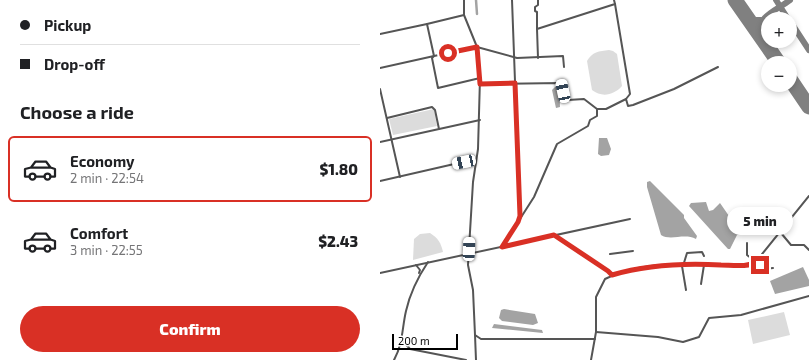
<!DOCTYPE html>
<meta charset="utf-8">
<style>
:root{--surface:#fff;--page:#f2f2f2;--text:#202124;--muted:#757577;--line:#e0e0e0;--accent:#d93025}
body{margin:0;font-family:"Exo 2",sans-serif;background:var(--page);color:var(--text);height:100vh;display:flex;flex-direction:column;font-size:15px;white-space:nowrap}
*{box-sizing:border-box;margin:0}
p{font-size:13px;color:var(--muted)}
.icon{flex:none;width:22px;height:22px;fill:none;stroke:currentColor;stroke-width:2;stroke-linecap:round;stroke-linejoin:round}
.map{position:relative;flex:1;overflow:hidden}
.panel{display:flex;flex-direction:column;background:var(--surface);width:380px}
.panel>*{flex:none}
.hud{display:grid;align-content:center;height:88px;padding:0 20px;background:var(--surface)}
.tools{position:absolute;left:381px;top:12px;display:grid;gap:8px}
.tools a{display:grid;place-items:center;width:36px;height:36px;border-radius:50%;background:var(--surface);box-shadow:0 2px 6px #0003;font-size:20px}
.scale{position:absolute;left:12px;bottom:10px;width:66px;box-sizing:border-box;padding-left:4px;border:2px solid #000;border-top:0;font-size:11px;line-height:14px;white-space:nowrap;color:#000;-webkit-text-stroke:3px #fff;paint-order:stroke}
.end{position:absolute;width:18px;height:18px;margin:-9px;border:5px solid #d93025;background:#fff;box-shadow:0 0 0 2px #fff}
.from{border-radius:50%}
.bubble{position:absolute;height:28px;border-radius:14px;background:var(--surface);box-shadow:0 2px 6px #0003;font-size:13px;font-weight:800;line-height:28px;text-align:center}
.car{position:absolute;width:12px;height:24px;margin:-12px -6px;border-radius:5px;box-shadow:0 0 3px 1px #0007;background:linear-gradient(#fff 24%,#345 0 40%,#fff 0 76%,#345 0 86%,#fff 0)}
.hud b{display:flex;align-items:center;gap:14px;height:38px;font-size:15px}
.hud b+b{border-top:1px solid var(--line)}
.hud i{width:10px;height:10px;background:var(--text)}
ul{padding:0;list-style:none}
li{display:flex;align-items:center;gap:12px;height:66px;margin:0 8px 6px;padding:0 12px;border:2px solid transparent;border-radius:6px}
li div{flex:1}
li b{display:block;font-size:15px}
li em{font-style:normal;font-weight:800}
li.selected{border-color:var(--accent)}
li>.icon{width:36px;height:36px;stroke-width:1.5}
h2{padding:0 20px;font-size:18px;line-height:48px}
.action{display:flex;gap:8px;margin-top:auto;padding:8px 20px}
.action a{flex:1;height:46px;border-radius:24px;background:var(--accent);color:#fff;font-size:16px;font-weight:800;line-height:46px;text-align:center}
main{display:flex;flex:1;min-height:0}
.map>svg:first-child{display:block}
</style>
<main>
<section class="panel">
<div class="hud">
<b><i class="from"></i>Pickup</b>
<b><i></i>Drop-off</b>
</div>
<h2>Choose a ride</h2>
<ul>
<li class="selected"><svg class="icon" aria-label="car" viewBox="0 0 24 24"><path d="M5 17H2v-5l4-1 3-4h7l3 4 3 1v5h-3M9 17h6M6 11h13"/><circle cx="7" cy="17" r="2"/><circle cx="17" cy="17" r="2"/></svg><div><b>Economy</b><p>2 min · 22:54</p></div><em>$1.80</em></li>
<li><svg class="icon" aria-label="car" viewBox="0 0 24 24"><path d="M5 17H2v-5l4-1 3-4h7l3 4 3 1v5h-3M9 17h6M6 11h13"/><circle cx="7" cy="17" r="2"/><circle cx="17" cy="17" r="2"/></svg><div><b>Comfort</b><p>3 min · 22:55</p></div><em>$2.43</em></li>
</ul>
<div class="action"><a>Confirm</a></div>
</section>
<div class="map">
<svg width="429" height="360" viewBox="0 0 429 360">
<rect width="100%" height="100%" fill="#fff"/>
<!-- green -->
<g fill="#dcdcdc">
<path d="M 229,50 L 233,51 L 237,54 L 242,86 C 234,95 222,98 212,90 L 207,61 C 212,52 219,51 229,50 Z"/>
<polygon points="54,109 57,126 13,135 9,119"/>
<path d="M 50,233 C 58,238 61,243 63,252 L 33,260 L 34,239 L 40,234 Z"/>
<polygon points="404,312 410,335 373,344 368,320"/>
</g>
<!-- water -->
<g fill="#a3a3a3">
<polygon points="175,87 179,87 180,107 176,108 172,90"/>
<polygon points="219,138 227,138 231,149 229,155 221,156 218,154"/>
<path d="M 270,181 L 304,215 L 304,218 L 317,236 L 316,239 C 305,233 290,241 281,235 L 267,187 L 267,182 Z"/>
<polygon points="326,202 329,211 333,210 340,203 349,216 354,216 362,211 367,217 372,214 374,219 372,221 373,225 366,232 357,235 350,249 348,249 309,206 311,203"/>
<polygon points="423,267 429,280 429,286 395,294 390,281"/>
<polygon points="124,309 155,314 158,323 153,325 122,321 119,318 121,310"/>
<polygon points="114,324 162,330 163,333 112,328"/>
</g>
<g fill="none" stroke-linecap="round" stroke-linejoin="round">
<!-- canal -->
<polyline stroke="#a3a3a3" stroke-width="2.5" points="96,0 97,14"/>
<!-- taxiway -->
<g stroke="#808080" stroke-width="6">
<polyline points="396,0 408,19"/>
<polyline points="366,16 373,20 381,20"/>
<polyline points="410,21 429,50"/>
<path d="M 379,35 C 377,16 397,10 410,0"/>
</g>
<!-- runway -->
<g stroke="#808080" stroke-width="15">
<polyline points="355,0 399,63"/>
<polyline points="410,79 429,107"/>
</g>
<!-- street -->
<g stroke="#555" stroke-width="2">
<polyline points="84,0 84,15 97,47 100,78 98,149 93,182 88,265 93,290 95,335"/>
<polyline points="132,0 140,217"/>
<polyline points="235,4 250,94 246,99"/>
<polyline points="47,24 84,15"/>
<polyline points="157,29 157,12 155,11 155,7 158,5 158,0"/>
<polyline points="0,34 47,24 54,56 0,68"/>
<polyline points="158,58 157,29 235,4 234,0"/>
<polyline points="100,78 58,88 52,58 54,56 97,47 137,58 183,56 184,67"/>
<polyline points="100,84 181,83 185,97 188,100 204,99 217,109"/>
<polyline points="0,89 20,177"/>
<polyline points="7,118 52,107 55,110 59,129"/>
<polyline points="0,142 100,120"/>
<polyline points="0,181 96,159"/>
<polyline points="401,233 411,245 424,245 429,250"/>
<polyline points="174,235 228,271 232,275"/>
<polyline points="367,243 367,255 385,269 393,268"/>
<polyline points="122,247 154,197 177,144 208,126 210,120 217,116 217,109 226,109 246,99 248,106 253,105 294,89 338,67"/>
<polyline points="230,254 253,251"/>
<polyline points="36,265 40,270 39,273"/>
<polyline points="302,266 306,290"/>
<polyline points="303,266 307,253 322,252 324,256"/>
<polyline points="0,273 250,219"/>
<polyline points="321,284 324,265"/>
<polyline points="216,332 278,337 303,342 319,337 329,318 361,315 429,296"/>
<polyline points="22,340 30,349 86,360"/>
<path d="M 14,360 C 23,344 22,328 26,311 C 30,293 38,277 48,262"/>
<polyline points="96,360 95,335 101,339 215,339"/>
<path d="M 211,360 L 216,332 L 216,297 L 225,279 C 270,256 326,268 374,264 L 429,196"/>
</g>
</g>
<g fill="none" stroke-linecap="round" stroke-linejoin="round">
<!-- route -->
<path stroke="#d93025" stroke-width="5" d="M 68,53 L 97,47 L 100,84 L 135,83 L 140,216 L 138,222 L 122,247 L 174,235 L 228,271 L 232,275 C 266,265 306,263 341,265 C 351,265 369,268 377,261 L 380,265"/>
</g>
</svg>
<div class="tools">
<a>+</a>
<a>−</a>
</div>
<div class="scale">200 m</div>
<i class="end from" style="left:68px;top:53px"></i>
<i class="end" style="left:380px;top:265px"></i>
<div class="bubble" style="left:347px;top:207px;width:66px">5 min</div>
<i class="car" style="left:183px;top:91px;rotate:348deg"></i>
<i class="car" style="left:84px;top:162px;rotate:258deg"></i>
<i class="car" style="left:89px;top:249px;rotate:2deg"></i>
</div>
</main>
